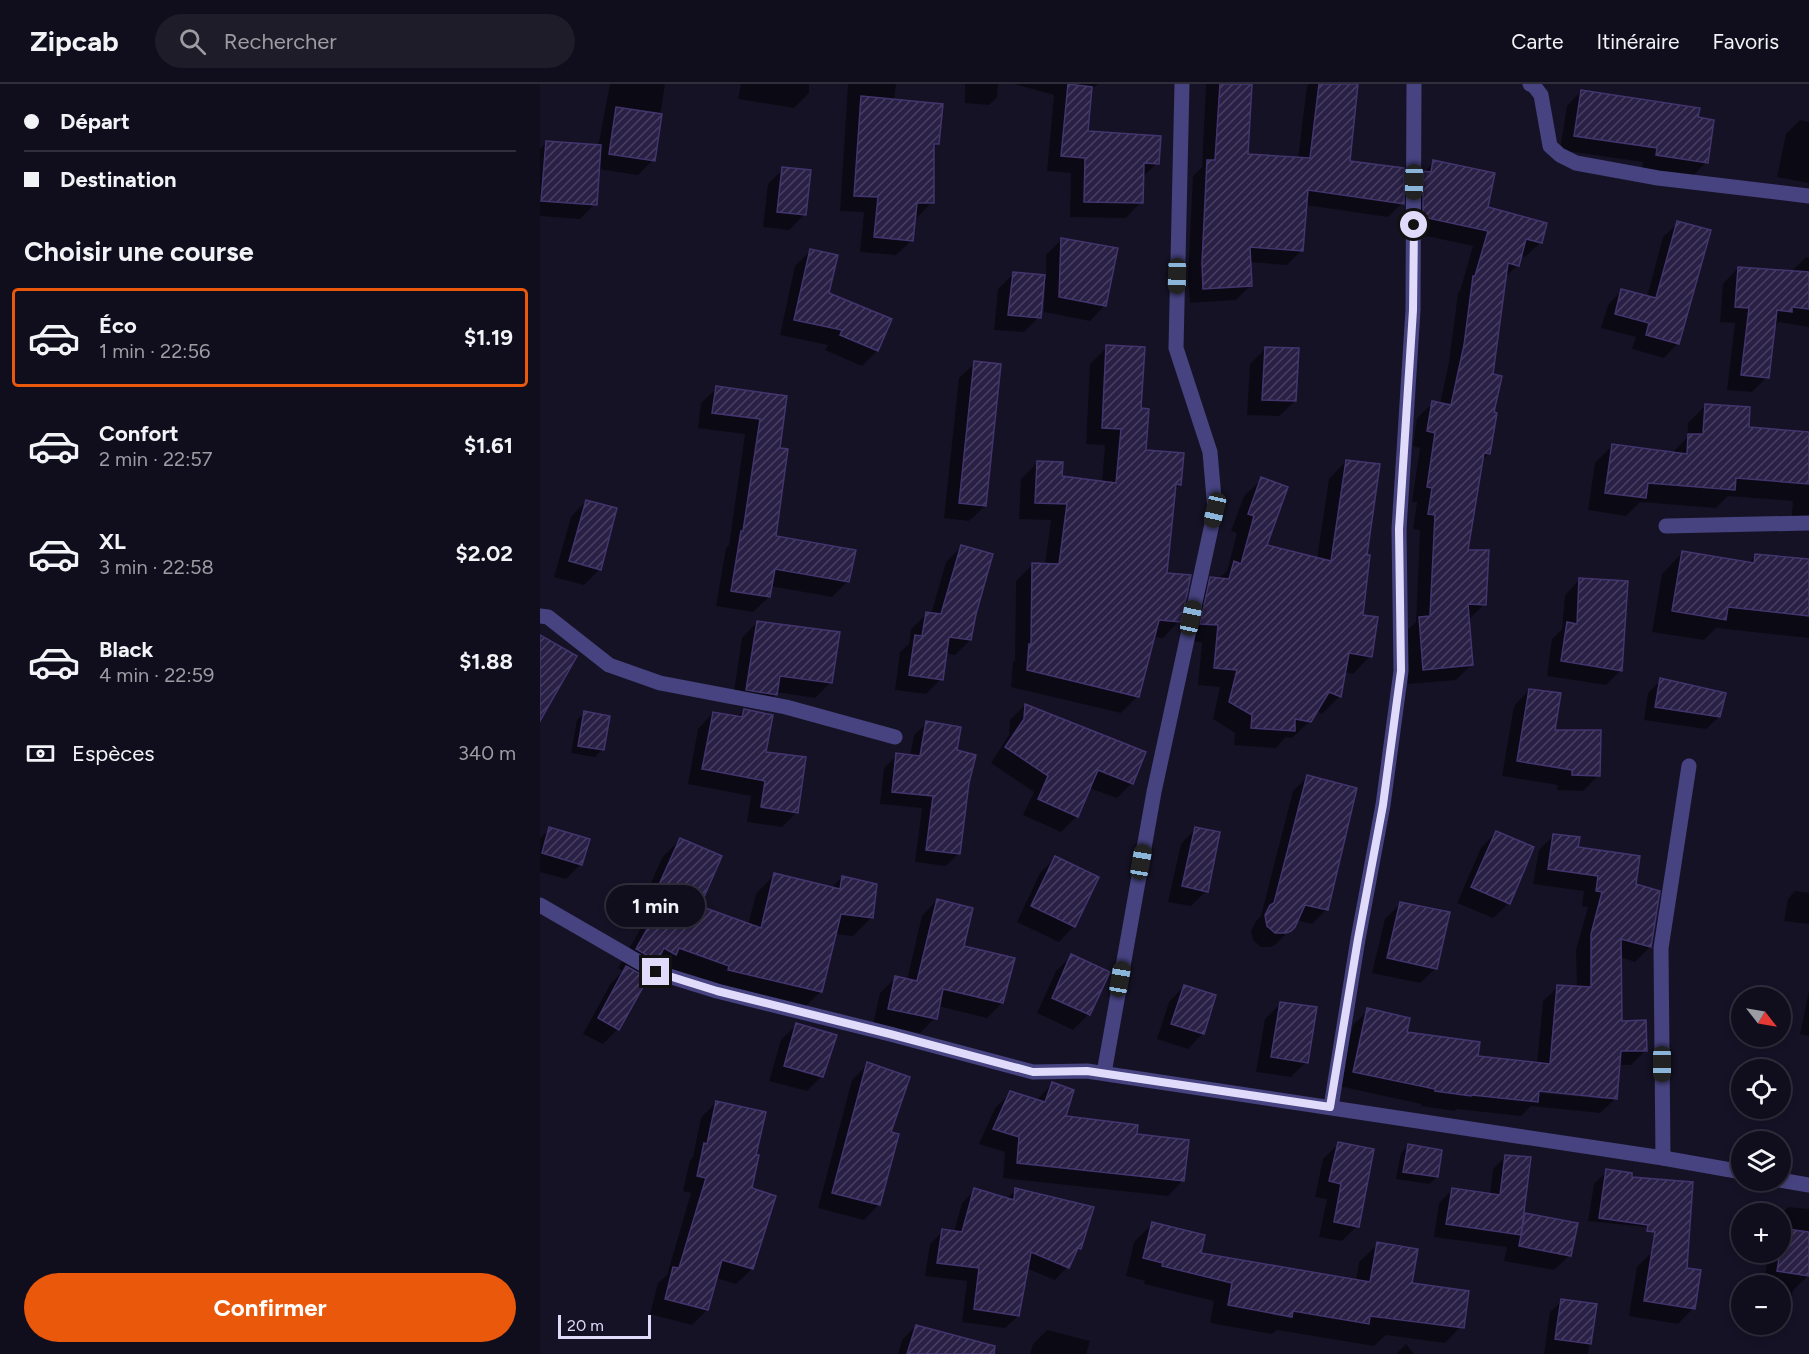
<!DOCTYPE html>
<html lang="fr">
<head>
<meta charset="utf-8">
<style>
	body { margin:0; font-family:Figtree,sans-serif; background:#1e1c29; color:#f1f3f6; height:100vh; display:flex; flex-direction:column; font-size:22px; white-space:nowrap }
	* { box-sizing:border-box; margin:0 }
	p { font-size:20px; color:#9c9ca3 }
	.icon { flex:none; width:33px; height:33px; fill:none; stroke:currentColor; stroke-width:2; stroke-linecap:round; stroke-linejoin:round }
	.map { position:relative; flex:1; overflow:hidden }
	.drawer { display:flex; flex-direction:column; background:#100e1c; width:540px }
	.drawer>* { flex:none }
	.hud { display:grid; align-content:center; height:132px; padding:0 24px; background:#100e1c }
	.needle { width:39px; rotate:121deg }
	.controls { position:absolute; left:1191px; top:903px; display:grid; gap:12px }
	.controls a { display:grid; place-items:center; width:60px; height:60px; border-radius:50%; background:#100e1c; box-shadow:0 3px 9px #0003,0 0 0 2px #302e3b; font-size:30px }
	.scale { position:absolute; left:18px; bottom:15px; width:93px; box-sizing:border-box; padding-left:6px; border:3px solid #e0dbfb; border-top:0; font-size:16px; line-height:21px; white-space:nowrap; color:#e0dbfb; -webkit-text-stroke:4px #161226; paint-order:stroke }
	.end { position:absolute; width:27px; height:27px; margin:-14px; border:8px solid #e0dbfb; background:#111; box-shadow:0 0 0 3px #111 }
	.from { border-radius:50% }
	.bubble { position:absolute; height:42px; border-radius:21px; background:#100e1c; box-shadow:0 3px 9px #0003,0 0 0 2px #302e3b; font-size:20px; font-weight:700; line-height:42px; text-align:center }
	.car { position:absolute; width:18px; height:36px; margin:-18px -9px; border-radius:8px; box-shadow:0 0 4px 2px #0007; background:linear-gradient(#222 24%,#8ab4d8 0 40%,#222 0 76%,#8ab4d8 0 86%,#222 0) }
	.hud b { display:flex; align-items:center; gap:21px; height:57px; font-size:22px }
	.hud b+b { border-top:2px solid #302e3b }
	.hud i { width:15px; height:15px; background:#f1f3f6 }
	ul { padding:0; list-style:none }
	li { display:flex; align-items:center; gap:18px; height:99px; margin:0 12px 9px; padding:0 12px; border:3px solid transparent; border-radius:6px }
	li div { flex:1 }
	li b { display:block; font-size:22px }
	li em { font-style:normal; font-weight:700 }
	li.selected { border-color:#ea580c }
	li>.icon { width:54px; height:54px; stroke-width:1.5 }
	h2 { padding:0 24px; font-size:27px; line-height:72px }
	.pay { display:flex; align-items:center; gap:15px; height:66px; padding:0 24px; font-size:22px }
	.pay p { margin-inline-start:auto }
	.primary-button { display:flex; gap:12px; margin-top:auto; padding:12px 24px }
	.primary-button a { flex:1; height:69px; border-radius:36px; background:#ea580c; color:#fff; font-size:24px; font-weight:700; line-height:69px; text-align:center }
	header { display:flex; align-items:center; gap:36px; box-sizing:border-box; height:84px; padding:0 30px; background:#100e1c; border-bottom:2px solid #302e3b }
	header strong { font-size:28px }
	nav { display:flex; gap:33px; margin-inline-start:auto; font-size:21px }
	.search { width:420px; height:54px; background:#1e1c29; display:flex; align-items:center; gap:15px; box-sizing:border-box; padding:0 21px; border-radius:33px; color:#9c9ca3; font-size:22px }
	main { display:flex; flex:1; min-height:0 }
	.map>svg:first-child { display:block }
	.shadow { fill:#0007; fill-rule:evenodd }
	.building { fill:url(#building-hatch); stroke:#42356e; stroke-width:1.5 }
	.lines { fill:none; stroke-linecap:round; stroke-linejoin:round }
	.minor { stroke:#464380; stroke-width:15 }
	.route { stroke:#e0dbfb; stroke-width:8 }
</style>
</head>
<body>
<header>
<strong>Zipcab</strong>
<div class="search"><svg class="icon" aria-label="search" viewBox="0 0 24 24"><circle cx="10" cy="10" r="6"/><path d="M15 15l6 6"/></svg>Rechercher</div>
<nav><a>Carte</a><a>Itinéraire</a><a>Favoris</a></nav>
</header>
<main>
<section class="drawer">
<div class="hud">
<b><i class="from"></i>Départ</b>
<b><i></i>Destination</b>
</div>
<h2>Choisir une course</h2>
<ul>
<li class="selected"><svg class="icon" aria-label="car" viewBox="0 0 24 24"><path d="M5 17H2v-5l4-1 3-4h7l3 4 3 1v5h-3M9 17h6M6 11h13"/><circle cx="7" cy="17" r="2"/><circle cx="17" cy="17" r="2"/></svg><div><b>Éco</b><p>1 min · 22:56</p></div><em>$1.19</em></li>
<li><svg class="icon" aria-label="car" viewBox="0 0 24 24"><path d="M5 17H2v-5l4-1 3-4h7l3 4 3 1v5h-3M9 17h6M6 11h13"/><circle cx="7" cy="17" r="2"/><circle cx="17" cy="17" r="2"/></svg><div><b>Confort</b><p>2 min · 22:57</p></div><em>$1.61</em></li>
<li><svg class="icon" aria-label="car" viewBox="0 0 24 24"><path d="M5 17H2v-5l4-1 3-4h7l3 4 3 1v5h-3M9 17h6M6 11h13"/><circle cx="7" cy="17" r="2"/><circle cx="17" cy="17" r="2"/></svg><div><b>XL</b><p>3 min · 22:58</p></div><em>$2.02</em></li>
<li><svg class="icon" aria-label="car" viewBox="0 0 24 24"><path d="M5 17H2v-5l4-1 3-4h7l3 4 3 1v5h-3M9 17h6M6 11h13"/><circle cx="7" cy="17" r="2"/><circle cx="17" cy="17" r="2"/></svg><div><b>Black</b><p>4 min · 22:59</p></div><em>$1.88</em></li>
</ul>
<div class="pay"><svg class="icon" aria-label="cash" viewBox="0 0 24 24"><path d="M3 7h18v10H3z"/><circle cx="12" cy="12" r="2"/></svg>Espèces<p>340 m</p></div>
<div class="primary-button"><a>Confirmer</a></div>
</section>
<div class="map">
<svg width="1269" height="1270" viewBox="0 0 1269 1270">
	<defs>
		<pattern id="building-hatch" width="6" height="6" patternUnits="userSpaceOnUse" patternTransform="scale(1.5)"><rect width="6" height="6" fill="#292045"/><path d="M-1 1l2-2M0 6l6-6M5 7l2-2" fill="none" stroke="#484061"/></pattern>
	</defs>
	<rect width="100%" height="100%" fill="#161226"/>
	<g class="shadow">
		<polygon points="70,0 125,0 113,76 98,91 58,85 55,120 40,135 0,132 0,65 6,59 58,63"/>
		<polygon points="201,0 269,0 269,9 254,24 198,15"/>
		<polygon points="308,0 356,0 354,17 397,60 393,64 392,118 377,134 374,134 372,156 356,171 320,168 324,128 300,127"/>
		<polygon points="425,0 458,0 457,13 449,21 425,19"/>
		<polygon points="474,0 558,0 555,3 550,3 546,48 617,79 602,94 601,118 586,134 530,133 531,89 507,87 514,11"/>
		<polygon points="666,0 710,0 706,71 758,75 767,2 769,0 817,0 808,78 862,119 848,133 765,121 762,166 747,181 709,178 711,201 696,216 650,219 648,194 653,92 662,83"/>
		<polygon points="1041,7 1156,35 1166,78 1152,93 1102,85 1103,78 1020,66 1027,22"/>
		<polygon points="1260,36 1269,38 1269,99 1237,93 1246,50"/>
		<polygon points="894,78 946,124 1001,158 985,173 980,172 978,181 964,194 952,291 952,330 949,370 941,377 926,467 945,520 928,536 932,580 916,596 868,600 864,549 876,538 880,446 873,445 877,418 872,418 880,364 873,362 877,334 893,319 900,320 909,278 918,209 920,207 933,162 868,148 879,93"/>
		<polygon points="243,85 264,131 249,146 223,143 228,100"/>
		<polygon points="1138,139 1138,259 1124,274 1092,265 1096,253 1061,244 1068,221 1082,206 1107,213 1123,153"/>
		<polygon points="522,155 565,221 550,237 504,228 505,199 503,198 499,233 484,248 454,246 458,205 473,190 506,193 506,171"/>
		<polygon points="271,166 288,210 337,267 322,282 285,266 288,261 240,251 255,182"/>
		<polygon points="1266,173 1269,174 1269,243 1239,238 1234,242 1227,293 1212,308 1187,306 1195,239 1180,238 1183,200 1198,184 1251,188"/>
		<polygon points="567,263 599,326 605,367 640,400 634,406 625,490 639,537 623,554 613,553 598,612 581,629 471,603 473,578 475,576 476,497 492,481 505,481 511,436 479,435 481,395 497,379 520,393 562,399 565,361 546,360 550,280"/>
		<polygon points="725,265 755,317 739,332 707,331 710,280"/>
		<polygon points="435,279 445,422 429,437 404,434 419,294"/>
		<polygon points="177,304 245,314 238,365 235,453 308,497 292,513 230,502 229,513 213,528 176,522 186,464 189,461 205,350 158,344 161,319"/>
		<polygon points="1166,321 1207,345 1266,349 1269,346 1269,440 1251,440 1253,417 1188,412 1176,424 1100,418 1086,432 1048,426 1055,379 1073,361 1131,370 1147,354 1148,339"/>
		<polygon points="806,377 825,473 821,532 830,572 813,590 804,588 799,613 782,630 776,627 770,637 752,654 746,653 736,664 694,661 695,649 673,635 680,603 658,601 662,558 644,557 654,512 671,495 678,495 687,487 697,449 691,447 704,412 722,395 725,462 777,475 789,395"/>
		<polygon points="46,417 59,486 44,501 14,493 31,433"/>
		<polygon points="422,462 434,530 430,556 415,571 405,569 401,595 386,610 355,606 360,568 369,560 371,545 387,530 391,530 406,478"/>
		<polygon points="1142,469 1207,480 1216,472 1269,477 1269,554 1176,544 1164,556 1112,548 1122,490"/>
		<polygon points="1040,495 1081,586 1066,601 1007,592 1012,555 1022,545 1025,511"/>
		<polygon points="217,538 291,598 275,614 236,608 235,611 220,626 192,621 202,554"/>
		<polygon points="1121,596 1179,633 1166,645 1104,636 1108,609"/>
		<polygon points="989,606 1013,647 1059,691 1043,707 1017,706 1018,701 962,692 974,622"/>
		<polygon points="485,621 592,699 577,714 549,704 536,733 521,748 483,731 494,708 451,679 469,651 470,636"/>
		<polygon points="204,626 225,669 257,728 242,743 207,738 211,712 148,700 158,645 173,629 197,633"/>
		<polygon points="44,629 62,666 55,673 31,669 37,636"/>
		<polygon points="387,639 415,668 428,699 419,769 406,782 375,778 382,724 340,720 344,684 357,671 370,672 374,651"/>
		<polygon points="767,693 786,826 772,840 756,836 750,846 735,861 730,863 721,863 713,856 711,847 716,837 721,832 753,707"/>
		<polygon points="656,744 666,807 651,822 628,818 641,760"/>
		<polygon points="10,745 41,780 26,795 0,788 0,754"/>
		<polygon points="956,748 969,819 953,834 917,819 941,764"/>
		<path d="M1014,751L1094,801L1118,808L1110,863L1095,878L1080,873L1081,938L1106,966L1091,981H1078L1075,1015L1060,1029L991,1022L981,1032L916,1025L915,1027L881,1022V1020L799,1002L813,941L828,926L865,949L936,974L997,980L1003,917L1018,903L1037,904L1036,866L1048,823L1042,822L1044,807L993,800L999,766ZM992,1005L1064,1012V1015L991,1008Z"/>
		<polygon points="140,755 158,823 208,841 216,810 234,791 291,804 302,793 332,833 313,852 295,850 281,907 262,926 108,884 100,892 78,945 63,960 43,950 71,899 83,887 78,884 105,837 96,833 122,774"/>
		<polygon points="515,774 534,842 519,858 477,838 500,789"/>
		<polygon points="1255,807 1269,809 1269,840 1244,837 1248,815"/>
		<polygon points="397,816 422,863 462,919 447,934 398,922 395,934 380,949 333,940 340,909 355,894 367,896 382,832"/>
		<polygon points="861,819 896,884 880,899 832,889 845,835"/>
		<polygon points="532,872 549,930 533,946 497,929 516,887"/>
		<polygon points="644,902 663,949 648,965 617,955 629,918"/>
		<polygon points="1269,907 1269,952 1260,950"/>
		<polygon points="741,919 766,978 751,993 716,988 725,935"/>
		<polygon points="256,941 282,992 267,1007 229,997 241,956"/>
		<polygon points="328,980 349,1049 339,1120 324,1136 278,1124 312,996"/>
		<polygon points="512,1000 524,1034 595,1051 643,1096 628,1112 463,1094 465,1068 439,1060 455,1024 470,1009 496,1017"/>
		<polygon points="176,1018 214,1072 210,1105 234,1113 212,1185 196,1200 176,1194 167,1226 152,1241 110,1230 118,1199 127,1191 151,1109 143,1107 150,1076 153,1073 161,1034"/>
		<polygon points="798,1060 817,1142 802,1157 779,1153 787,1115 775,1113 783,1075"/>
		<polygon points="868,1062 897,1093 889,1100 856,1095 861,1069"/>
		<polygon points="966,1072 982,1135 986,1130 1030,1171 1014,1186 964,1177 967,1163 894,1153 899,1119 912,1106 950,1111 953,1085"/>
		<polygon points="1067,1087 1090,1094 1136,1146 1048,1137 1054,1100"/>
		<polygon points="435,1106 466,1115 476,1106 540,1164 533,1170 527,1183 515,1196 486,1184 478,1232 465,1244 422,1238 427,1197 385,1192 390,1160 403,1147 414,1148 422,1119"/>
		<polygon points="1248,1123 1269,1125 1269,1184 1268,1192 1253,1206 1248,1230 1240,1238 1240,1202 1213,1202 1223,1191 1225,1192 1229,1168 1240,1168 1240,1131"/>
		<polygon points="613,1139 659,1170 816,1197 819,1178 838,1160 870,1201 923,1240 905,1259 846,1251 834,1262 737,1246 732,1250 670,1239 674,1217 604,1200 605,1197 586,1192 594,1158"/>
		<polygon points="1112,1168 1145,1185 1153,1224 1138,1240 1089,1232 1097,1183"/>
		<polygon points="1022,1217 1055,1221 1048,1270 1004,1270 1010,1228"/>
		<polygon points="1208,1240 1238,1240 1233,1246"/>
		<polygon points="376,1242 405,1270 358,1270 362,1256"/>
		<polygon points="507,1246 550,1257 546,1270 490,1270 493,1260"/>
		<polygon points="866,1260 874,1270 857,1270 859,1267"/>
	</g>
	<g class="building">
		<polygon points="528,0 552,3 548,47 621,52 619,80 604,79 603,119 544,118 545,74 521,72"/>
		<polygon points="680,0 712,0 708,70 770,74 779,0 818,0 810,77 864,84 864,120 768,106 763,167 710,163 712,202 663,205 662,179 667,76 675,76"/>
		<polygon points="1041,6 1160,24 1158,33 1174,36 1168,79 1116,71 1117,64 1034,52"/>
		<polygon points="321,12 403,20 399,60 394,60 394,119 377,119 373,157 334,153 338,113 314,112"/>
		<polygon points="76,23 122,30 115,77 69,70"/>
		<polygon points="6,57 61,61 57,121 1,117"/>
		<polygon points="893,76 955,89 948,123 1007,139 1002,159 986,155 979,182 968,179 953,290 962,292 954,328 957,329 950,370 944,369 928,466 949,466 946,521 928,520 933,581 883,586 879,533 890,532 895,431 888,430 892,404 887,403 895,349 887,347 892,317 911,321 924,261 933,192 935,192 948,147 883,133 883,87 891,88"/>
		<polygon points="242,83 271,86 266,131 237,128"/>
		<polygon points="1137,137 1171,146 1139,260 1106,251 1109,239 1075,230 1081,205 1116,214"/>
		<polygon points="521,154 578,164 566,222 519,213"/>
		<polygon points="270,165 298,171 289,209 352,235 338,267 300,251 302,246 254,236"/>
		<polygon points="1198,183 1269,188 1269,225 1252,223 1252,228 1237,226 1229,294 1201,291 1209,224 1195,223"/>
		<polygon points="473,188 505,191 501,234 468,231"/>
		<polygon points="566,261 605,263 601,324 609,325 606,366 644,369 641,401 636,400 627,489 651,491 641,538 619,536 599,613 487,586 489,560 491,560 492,479 519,480 527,420 495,419 497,377 523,378 522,392 576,399 581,345 562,344"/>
		<polygon points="725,263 759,264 756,317 722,316"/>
		<polygon points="434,277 461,280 446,422 419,419"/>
		<polygon points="176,302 247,312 240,364 248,365 236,452 316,466 309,498 235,485 230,513 191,507 201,447 203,447 220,335 172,329"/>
		<polygon points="1165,320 1210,323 1209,343 1269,348 1269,400 1196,394 1195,406 1108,399 1106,414 1065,409 1072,360 1147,370 1148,350 1163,350"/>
		<polygon points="806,376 840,380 827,471 830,471 823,531 838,533 832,573 809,569 801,613 789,608 771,638 755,635 755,647 711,644 712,631 689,618 697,586 674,584 678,541 660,540 670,493 689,495 694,477 701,480 714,432 708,430 721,393 748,403 727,461 791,477"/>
		<polygon points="46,416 77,424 61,486 29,477"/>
		<polygon points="421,461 453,470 436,530 431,556 409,553 403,596 369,591 375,551 382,552 386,528 401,530"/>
		<polygon points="1142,467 1214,479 1215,470 1269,475 1269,532 1188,523 1186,536 1132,527"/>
		<polygon points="1039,494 1088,497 1082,587 1021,577 1027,538 1037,540"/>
		<polygon points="217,537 300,548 292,599 240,592 237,611 206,606"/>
		<polygon points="0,551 37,572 0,637"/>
		<polygon points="1120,594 1186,609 1180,633 1115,623"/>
		<polygon points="989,605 1021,609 1015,646 1061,646 1060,692 1032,691 1032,686 977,677"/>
		<polygon points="485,620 606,668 593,700 558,686 538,733 498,715 508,692 465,663 484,635"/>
		<polygon points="204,625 233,631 226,668 266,673 258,729 221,723 225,697 162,685 173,628 202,633"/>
		<polygon points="44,627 70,632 64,666 38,662"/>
		<polygon points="386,637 421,643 417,666 436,671 429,699 420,770 386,766 393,712 352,708 356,669 380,672"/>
		<polygon points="767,691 817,704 788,826 765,821 755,843 751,847 746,849 735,849 727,842 725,831 730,821 734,819"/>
		<polygon points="9,743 50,755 42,781 2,769"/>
		<polygon points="655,743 680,748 668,808 642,802"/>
		<polygon points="956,747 994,763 970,820 931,803"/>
		<polygon points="1013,750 1040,753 1038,763 1100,772 1096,800 1120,807 1111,863 1081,855 1082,937 1106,936 1107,967 1081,967 1077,1015 999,1007 998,1018 932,1011 931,1012 895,1007 895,1005 813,988 827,924 870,934 867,948 940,958 938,972 1010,980 1017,901 1051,903 1051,850 1062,808 1056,807 1058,792 1008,785"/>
		<polygon points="140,754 182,772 160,822 221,844 234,789 300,805 302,792 337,800 333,834 301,830 282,908 188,886 189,882 139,864 136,871 124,864 117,877 96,865 122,818 113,814"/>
		<polygon points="515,772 559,793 535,843 491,822"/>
		<polygon points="397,815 433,824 424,862 475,874 463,919 403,905 397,935 348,925 355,892 377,897"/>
		<polygon points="860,818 910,828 897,885 847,874"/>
		<polygon points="531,870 570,888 550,931 512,914"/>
		<polygon points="86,882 108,894 79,946 58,934"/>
		<polygon points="644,901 676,911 664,950 631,940"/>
		<polygon points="740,918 777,923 768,979 731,973"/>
		<polygon points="256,939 297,951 283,993 244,982"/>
		<polygon points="327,978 370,993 351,1048 359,1050 340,1121 292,1109"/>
		<polygon points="512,998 534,1006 526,1032 598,1041 597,1050 649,1056 644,1097 477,1079 479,1053 453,1045 470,1007 505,1018"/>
		<polygon points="176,1017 226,1028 216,1071 219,1071 212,1104 236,1112 213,1185 182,1176 168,1226 125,1215 133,1183 139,1184 166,1094 157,1092 164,1059 167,1060"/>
		<polygon points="798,1058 834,1065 819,1143 794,1138 801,1100 789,1097"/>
		<polygon points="868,1060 902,1066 898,1093 863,1088"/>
		<polygon points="965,1071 991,1073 981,1151 906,1140 912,1104 960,1111"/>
		<polygon points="1066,1085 1092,1089 1092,1093 1153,1098 1147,1184 1161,1186 1155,1225 1104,1217 1115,1148 1107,1147 1108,1141 1059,1134"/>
		<polygon points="434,1104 474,1116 475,1104 554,1123 541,1165 538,1164 529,1184 491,1168 479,1232 434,1225 439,1184 397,1179 402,1145 422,1148"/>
		<polygon points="985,1129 1038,1139 1031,1172 979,1162"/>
		<polygon points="612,1138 665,1151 661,1169 830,1198 837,1158 878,1165 872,1199 929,1207 924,1244 830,1232 829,1240 753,1227 752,1233 688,1221 692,1199 622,1182 623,1179 603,1174"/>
		<polygon points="1240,1144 1269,1148 1269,1192 1237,1187 1240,1168"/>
		<polygon points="1021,1215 1057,1220 1051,1260 1015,1255"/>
		<polygon points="376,1241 455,1262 454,1270 367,1270"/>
	</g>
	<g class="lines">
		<g class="minor">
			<polyline points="990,0 994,2 1001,11 1010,62 1020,71 1036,79 1118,94 1269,112"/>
			<polyline points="1126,442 1269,439"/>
			<polyline points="0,532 8,533 69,581 120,599 246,623 355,653"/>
			<polyline points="0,821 116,888 177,907 350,950 493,988 547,987 1123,1074 1202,1088"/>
			<polyline points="564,989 614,708 675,426 670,368 636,264 642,0"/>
			<polyline points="791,1023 818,855 843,721 861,587 859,445 873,226 874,0"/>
			<polyline points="1123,1074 1121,864 1149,682"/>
			<polyline points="1240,1096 1269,1101"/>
		</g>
	</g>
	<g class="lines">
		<polyline class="route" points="116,888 177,907 350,950 493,988 547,987 790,1023 818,855 843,721 861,587 859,445 873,226 874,141"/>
	</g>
</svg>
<div class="controls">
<a><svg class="needle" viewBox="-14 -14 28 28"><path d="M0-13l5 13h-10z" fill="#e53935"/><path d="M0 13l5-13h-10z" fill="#9c9ca3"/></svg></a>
<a><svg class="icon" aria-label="locate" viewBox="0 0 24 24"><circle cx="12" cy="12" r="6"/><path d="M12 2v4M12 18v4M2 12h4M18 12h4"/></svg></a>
<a><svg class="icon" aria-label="layers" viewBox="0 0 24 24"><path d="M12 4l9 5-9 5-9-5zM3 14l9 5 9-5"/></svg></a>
<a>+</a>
<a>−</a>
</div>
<div class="scale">20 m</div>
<i class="end from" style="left:874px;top:141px"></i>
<i class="end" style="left:116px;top:888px"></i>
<div class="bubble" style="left:66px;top:801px;width:99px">1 min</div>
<i class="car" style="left:874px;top:98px;rotate:181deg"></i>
<i class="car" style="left:637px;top:192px;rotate:181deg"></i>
<i class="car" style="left:675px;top:426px;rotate:193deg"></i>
<i class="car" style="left:651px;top:534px;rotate:12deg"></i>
<i class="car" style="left:601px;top:778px;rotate:10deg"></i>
<i class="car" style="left:580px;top:895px;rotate:10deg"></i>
<i class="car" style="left:1122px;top:980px;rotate:180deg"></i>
</div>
</main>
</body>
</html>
